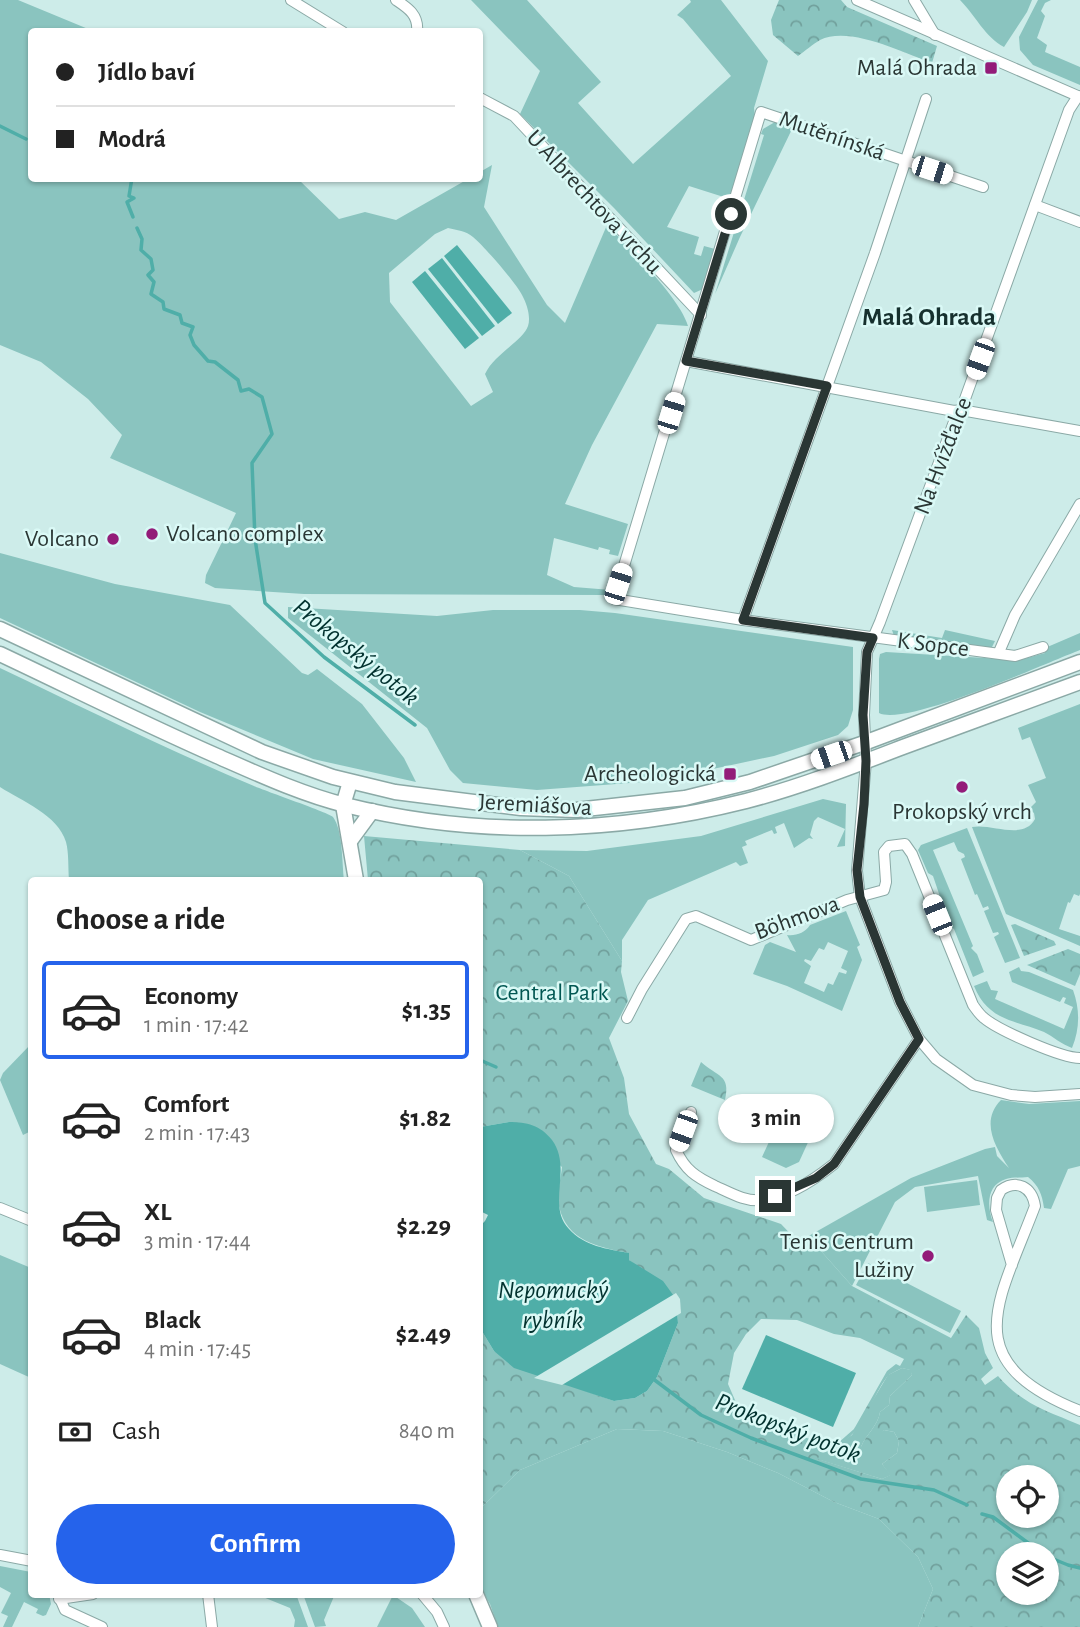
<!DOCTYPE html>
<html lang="en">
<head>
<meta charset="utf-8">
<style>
	body { margin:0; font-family:"Alegreya Sans",sans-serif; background:#f6f6f6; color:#222; height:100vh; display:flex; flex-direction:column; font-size:26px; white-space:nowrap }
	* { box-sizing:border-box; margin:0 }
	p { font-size:23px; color:#767676 }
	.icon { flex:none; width:38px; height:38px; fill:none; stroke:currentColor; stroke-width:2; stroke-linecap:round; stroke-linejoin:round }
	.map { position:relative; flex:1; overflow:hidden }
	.details { position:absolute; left:28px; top:877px; width:455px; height:721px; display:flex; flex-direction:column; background:#fff; border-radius:7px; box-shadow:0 2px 5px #0004 }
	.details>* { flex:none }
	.hud { position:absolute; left:28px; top:28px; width:455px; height:154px; border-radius:7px; box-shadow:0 2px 5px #0004; display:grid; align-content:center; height:154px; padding:0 28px; background:#fff }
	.tools { position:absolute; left:996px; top:1465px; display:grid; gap:14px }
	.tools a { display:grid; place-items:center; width:63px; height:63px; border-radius:50%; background:#fff; box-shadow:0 2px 5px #0004; font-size:35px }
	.end { position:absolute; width:32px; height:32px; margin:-16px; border:9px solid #2a3634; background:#fff; box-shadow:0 0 0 4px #fff }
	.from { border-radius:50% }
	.bubble { position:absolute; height:49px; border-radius:24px; background:#fff; box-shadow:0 2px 5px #0004; font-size:23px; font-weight:700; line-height:49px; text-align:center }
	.car { position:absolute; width:21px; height:42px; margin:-21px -10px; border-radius:9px; box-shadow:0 0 5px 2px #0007; background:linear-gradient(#fff 24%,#345 0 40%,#fff 0 76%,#345 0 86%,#fff 0) }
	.hud b { display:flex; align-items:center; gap:24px; height:66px; font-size:26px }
	.hud b+b { border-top:2px solid #e0e0e0 }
	.hud i { width:18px; height:18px; background:#222 }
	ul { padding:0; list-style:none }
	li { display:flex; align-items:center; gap:21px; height:98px; margin:0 14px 10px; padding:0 14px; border:4px solid transparent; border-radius:7px }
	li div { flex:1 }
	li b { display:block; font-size:26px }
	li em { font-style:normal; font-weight:700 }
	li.active { border-color:#2563eb }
	li>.icon { width:63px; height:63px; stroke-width:1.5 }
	h2 { padding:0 28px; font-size:32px; line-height:84px }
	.pay { display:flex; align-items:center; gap:18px; height:77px; padding:0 28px; font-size:26px }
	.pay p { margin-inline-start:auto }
	.button { display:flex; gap:14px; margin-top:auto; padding:14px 28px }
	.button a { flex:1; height:80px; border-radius:42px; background:#2563eb; color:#fff; font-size:28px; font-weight:700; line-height:80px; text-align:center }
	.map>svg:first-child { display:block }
	.green { fill:#8ac4bf; fill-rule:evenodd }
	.forest { fill:url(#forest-crowns); fill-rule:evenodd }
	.water { fill:#4faea8 }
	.pier { fill:#cdece9 }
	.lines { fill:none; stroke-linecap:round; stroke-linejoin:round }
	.stream { stroke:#4faea8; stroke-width:3.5 }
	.street-casing { stroke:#8ba9a6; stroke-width:12 }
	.secondary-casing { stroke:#8ba9a6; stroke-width:17 }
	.street { stroke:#fff; stroke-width:10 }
	.secondary { stroke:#fff; stroke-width:14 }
	.route { stroke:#2a3634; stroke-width:9 }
	.poi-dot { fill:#931c79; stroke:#daf9f6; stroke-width:2.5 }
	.labels { text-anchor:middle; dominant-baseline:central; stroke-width:5; stroke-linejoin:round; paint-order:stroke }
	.poi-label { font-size:24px; fill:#2a3634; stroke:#daf9f6; text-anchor:end }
	.street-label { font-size:24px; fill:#2a3634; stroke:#daf9f6 }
	.park-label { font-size:24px; fill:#005752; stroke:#daf9f6 }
	.neighbourhood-label { font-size:26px; font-weight:bold; fill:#16302e; stroke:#daf9f6 }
	.water-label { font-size:26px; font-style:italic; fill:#02322f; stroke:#daf9f6 }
</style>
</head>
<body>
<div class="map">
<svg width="1080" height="1627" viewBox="0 0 1080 1627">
	<defs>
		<pattern id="forest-crowns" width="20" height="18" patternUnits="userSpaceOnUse" patternTransform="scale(1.75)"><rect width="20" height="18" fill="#8ac4bf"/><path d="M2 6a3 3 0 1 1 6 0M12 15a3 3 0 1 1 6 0" fill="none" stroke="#71a09c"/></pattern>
	</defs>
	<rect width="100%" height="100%" fill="#cdece9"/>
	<g class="green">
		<path d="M0,0H18L93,31L32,32V178L298,179L339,219L365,212L396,220L468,179L480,178V172L492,165L484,207L547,305L565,323L607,225C629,248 680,298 688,326L657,324L592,445L565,504L628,524L618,556L609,554L610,550L599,547L598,550L554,538L547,575L574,587L611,590L609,595L304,594L215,588L205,583L206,575L236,513L110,458L122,435L88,399L41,362L0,345ZM448,228C457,230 466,231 473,237C484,246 516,283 522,295C527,304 531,317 528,326C523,341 494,354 485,374L493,392L471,406L390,302L389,273L435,234Z"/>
		<polygon points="471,0 527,0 601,82 578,103 633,164 731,76 683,19 677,15 691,2 690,0 721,0 768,61 754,108 755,116 730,199 689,186 667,227 699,237 694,254 701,256 704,246 715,249 703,289 694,293 614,208 520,114 540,71"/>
		<path d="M960,0H1032L1027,12L1004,47C985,37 975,15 960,0Z"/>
		<polygon points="1038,0 1051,0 1045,3 1041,11 1045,16 1037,38 1047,45 1045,52 1080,67 1080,85 1033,65 1020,50 1019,37"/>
		<polygon points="775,122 793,127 740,237 715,294 764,135 761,134 763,129"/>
		<polygon points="0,553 115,584 230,605 302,673 308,675 317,669 362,704 404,758 416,782 313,759 200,712 0,618"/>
		<polygon points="288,607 437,616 493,610 580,610 615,613 853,647 853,710 848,726 838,735 774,756 656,781 537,790 463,783 450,770 427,728 288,618"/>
		<polygon points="892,630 942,638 945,630 995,641 991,649 894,636"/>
		<path d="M1080,633V650C1046,663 906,727 879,713V659L880,654L886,652L1020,660L1045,653V648Z"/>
		<path d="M0,668C84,708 168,750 254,786C265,791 330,813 333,817C343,830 342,864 344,880H69C68,868 69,853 66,842C58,815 22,801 0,787Z"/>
		<path d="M1080,704V894L1079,896L1074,894L1070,903L1068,902L1059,929L1080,936V946L1006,914L972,827C992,823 1023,841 1035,819L1034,813L1029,809L1036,802L1028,785L1046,778L1030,737L1022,740L1018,728Z"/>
		<polygon points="823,799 846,804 845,846 837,847 845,829 818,817 814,821 810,835 813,839 809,838 794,848 784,823 775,827 777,833 774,834 772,830 745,841 747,845 742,847 748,863 740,866 736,862 648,900 622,940 622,961 569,876 520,850 587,851 701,836"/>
		<polygon points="967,828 1020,958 1005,963 994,937 999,934 998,932 993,933 984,911 989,909 988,906 983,908 977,894 975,895 961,859 965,857 964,854 958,851 954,842 933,850 973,946 971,948 977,954 984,972 973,977 954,929 950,926 933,876 928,873 918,850 921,845"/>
		<path d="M846,911L860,945L857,947L862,960L842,1011L787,986L753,974L765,945L770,942L796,952L787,935C796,936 805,933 810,925ZM828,942L848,951L841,968L847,971L846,974L839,972L833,985L828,983L824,992L804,983L811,966L804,961L805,959L811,961L819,948L824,950Z"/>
		<path d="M1019,967L1021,971L1029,972L1073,990C1080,1009 1080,1029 1072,1048C1061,1044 1054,1037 1044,1032C1015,1020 988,1021 974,986L987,981L991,990L998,991L995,999L1064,1029L1073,1007L1064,1003L1066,998L1063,997L1060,1002L1012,982L1009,972Z"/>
		<polygon points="31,1044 31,1131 23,1135 0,1080 3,1073"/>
		<path d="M1001,1100L1029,1104L1080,1101V1166L1068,1169L1051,1209L1044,1208C1042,1194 1039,1186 1028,1177C1021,1178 1013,1177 1006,1179C986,1185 987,1207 993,1222L987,1220L978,1176L915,1187L895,1202L852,1286L821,1251L804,1248L798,1242L911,1178L985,1149L995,1147L997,1156L1009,1168C995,1147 980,1121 1001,1100Z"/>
		<polygon points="783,1127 810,1138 799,1162 786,1168 762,1157 774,1131"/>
		<polygon points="977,1180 980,1205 927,1212 924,1187"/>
		<polygon points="0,1255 31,1268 31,1378 0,1364"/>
		<polygon points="868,1263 961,1311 950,1333 856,1285"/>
		<path d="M902,1368L911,1370L912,1375L890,1396L889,1405L880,1412C878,1426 866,1434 861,1447L884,1430L894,1432L899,1441L897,1453L882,1464L891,1475L882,1479L817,1459L822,1446L837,1445L852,1435L888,1375Z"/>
		<polygon points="617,1429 663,1431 727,1452 778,1473 834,1502 879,1519 918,1557 933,1589 918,1627 498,1627 490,1604 480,1588 480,1509 520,1470"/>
		<polygon points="0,1566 31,1572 32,1594 49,1594 51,1604 46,1615 43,1616 36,1613 38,1609 24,1602 12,1627 3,1627 8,1616 1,1613 11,1593 0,1587"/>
		<polygon points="242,1594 296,1594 308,1627 294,1627 295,1620 290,1608 258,1595 248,1597"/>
		<polygon points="303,1594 335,1594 324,1620 326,1626 315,1627"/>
		<polygon points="393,1595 412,1608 425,1627 377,1627"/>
	</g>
	<g class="forest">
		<path d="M779,0H841L847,7L937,46L932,63C904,53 849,25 820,40C813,44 805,51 798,56L773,35L771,20Z"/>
		<path d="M364,836L520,850L569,876L622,961L621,972L628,1001L609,1038L624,1078L629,1114L656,1164L669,1169L704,1198L781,1224L804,1248L821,1251L852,1286L951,1338L966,1315L979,1328L985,1353L993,1368L981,1379L985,1385L998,1376C1022,1404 1047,1411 1080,1425V1627H918L933,1589L918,1557L879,1519L834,1502L778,1473L727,1452L663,1431L617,1429L520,1470L480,1509V1328L494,1351L549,1378L614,1401L635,1398L647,1391L657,1377L678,1323L676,1300L670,1292L629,1260L628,1253C599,1247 566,1241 559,1206C556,1195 561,1179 562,1167L509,1122L480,1127V880H368ZM761,1319L797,1320L834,1334L860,1338L904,1359L900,1366L896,1364L887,1371L854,1429L838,1443L823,1444L783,1429L748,1414L738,1407L728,1384L734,1353L746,1334ZM902,1368L910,1370L912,1375L890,1396L889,1405L880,1412C878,1426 866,1434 861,1447L866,1451L884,1430L894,1432L899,1441L897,1453L882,1464L890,1475L882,1479L818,1459L822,1446C860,1450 869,1400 887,1377C890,1373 897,1371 902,1368ZM1008,1477H1046V1516H1008ZM1008,1554H1046V1592H1008Z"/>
		<polygon points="1015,924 1054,941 1056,945 1024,956 1011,925"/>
		<polygon points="1068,949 1080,954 1080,974 1075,986 1027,965"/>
		<path d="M701,1062C717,1077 731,1074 725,1100L691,1086Z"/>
	</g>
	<g class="water">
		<polygon points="457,245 512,313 498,324 444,256"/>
		<polygon points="442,258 495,326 482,336 428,269"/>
		<polygon points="425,271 479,338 465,349 412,282"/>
		<path d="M509,1122C527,1122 540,1125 552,1140C573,1169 546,1205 569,1229C584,1246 607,1249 629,1253V1260L663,1281L676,1299L678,1323L657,1377L647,1391L635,1398L614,1401L514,1368L494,1351L480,1328V1226L485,1221L488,1215L480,1211L483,1208L480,1200V1127Z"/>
		<polygon points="766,1335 856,1373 833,1427 742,1389"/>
	</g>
	<polygon class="pier" points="676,1293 680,1299 681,1313 562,1385 534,1378"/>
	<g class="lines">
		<g class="stream">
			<polyline points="0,126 26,139"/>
			<polyline points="132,178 129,196 134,198 127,202 133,217"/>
			<polyline points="137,228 142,239 141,250 151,259 153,270 148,275 154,282 151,294 163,302 164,309 180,315 182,323 193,327 190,335 194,345 208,361 215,362 238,380 241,391 249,389 262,397 272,434 252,463 255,539 265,603 324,657 415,725"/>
			<polyline points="480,1060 496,1067"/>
			<polyline points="652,1378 701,1415 751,1438 861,1479 934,1490 967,1505"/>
			<polyline points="982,1514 993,1517 1043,1554"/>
			<polyline points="1046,1556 1068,1565 1080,1568"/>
		</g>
		<defs>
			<g id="street">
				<polyline points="291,0 343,32"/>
				<path d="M396,0C408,8 419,15 417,32"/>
				<polyline points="857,0 1080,97"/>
				<polyline points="914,0 935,35"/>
				<polyline points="1078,96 1069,110 961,410 955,419 880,622 867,652 864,715 866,761 857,871 860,897 900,1002 919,1039 936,1059 973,1085 1011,1095 1035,1097 1080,1094"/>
				<polyline points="480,98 514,116 701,315"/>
				<polyline points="983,187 761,112 614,599 743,620 1015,656 1043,647"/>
				<polyline points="1035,205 1080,222"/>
				<polyline points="686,361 954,411 961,410 1080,431"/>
				<polyline points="743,620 875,253 926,99"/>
				<polyline points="999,652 1015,615 1080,504"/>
				<path d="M627,1018L642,989L686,919L696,916L751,940L847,900L884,890L886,882L884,852L889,846L905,844L912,854L973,1005C976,1009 979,1014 984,1018C998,1030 1061,1058 1080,1058"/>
				<path d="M691,1112L676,1150C685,1170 696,1177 715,1186C729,1192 745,1202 761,1200C787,1198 814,1180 834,1164L919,1039"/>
				<polyline points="0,1208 32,1221"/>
				<path d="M1012,1265L996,1210L997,1198L1001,1190C1017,1179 1032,1187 1035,1206C998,1304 955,1361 1080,1411"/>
				<polyline points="0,1555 32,1561"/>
				<polyline points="58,1594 65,1610 102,1627"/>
				<polyline points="208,1594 212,1627"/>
				<polyline points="422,1594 437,1612 444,1627"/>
				<polyline points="59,1599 93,1594"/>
			</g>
			<g id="secondary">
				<polyline points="0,629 262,752 333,777 395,792 521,808 576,810 685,798 750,782 864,743 1080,662"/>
				<path d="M0,654C72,688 144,724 217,756C258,774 301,794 345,805C476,838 615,834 746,801C800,787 851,767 903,747C962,725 1021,704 1080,682"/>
				<polyline points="350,782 343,805 356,880"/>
				<polyline points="350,841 372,811"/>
				<polyline points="476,1594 490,1627"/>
			</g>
		</defs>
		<use href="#street" class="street-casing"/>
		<use href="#secondary" class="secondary-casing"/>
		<use href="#street" class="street"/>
		<use href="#secondary" class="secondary"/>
	</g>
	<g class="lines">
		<polyline class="route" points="731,214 686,361 827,386 743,620 873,638 867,652 863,715 866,761 864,804 857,870 860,897 900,1002 919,1039 834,1164 816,1178 775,1196"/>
	</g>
	<g class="poi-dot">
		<rect x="984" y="61" width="14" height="14" rx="3.5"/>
		<circle cx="152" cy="534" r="7"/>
		<circle cx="113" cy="539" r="7"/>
		<rect x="723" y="767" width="14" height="14" rx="3.5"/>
		<circle cx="962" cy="787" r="7"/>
		<circle cx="928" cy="1256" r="7"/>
	</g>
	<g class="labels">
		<g class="poi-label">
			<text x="977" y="68">Malá Ohrada</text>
			<text x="166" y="534" text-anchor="start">Volcano complex</text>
			<text x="99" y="539">Volcano</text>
			<text x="716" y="774">Archeologická</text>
			<text x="962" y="812" text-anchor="middle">Prokopský vrch</text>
			<text x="914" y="1242">Tenis Centrum<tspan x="914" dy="28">Lužiny</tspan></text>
		</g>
		<g class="street-label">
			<text transform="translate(832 136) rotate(19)">Mutěnínská</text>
			<text transform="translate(594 202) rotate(47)">U Albrechtova vrchu</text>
			<text transform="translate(943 456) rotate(-69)">Na Hvížďalce</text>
			<text transform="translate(933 645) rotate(7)">K Sopce</text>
			<text transform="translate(535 805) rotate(3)">Jeremiášova</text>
			<text transform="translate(797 918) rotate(-20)">Böhmova</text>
		</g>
		<g class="park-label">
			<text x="552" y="993">Central Park</text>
		</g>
		<g class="neighbourhood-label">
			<text x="929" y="317">Malá Ohrada</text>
		</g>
		<g class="water-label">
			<text transform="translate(356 652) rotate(39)">Prokopský potok</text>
			<text x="553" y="1290">Nepomucký<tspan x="553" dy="30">rybník</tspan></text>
			<text transform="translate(788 1428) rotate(21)">Prokopský potok</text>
		</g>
	</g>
</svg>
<div class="tools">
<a><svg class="icon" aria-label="locate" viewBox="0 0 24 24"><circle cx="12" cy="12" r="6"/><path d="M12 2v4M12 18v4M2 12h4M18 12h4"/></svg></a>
<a><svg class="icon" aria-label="layers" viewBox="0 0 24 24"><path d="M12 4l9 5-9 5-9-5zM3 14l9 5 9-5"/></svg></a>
</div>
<i class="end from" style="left:731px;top:214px"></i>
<i class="end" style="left:775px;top:1196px"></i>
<div class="bubble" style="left:718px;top:1094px;width:116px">3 min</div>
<i class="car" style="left:932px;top:170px;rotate:108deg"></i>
<i class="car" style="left:980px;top:359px;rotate:200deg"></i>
<i class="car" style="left:671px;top:413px;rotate:17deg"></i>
<i class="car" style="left:618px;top:584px;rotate:18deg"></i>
<i class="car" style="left:831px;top:755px;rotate:251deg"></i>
<i class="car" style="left:937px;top:915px;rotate:338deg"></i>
<i class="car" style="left:683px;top:1131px;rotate:200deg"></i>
<div class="hud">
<b><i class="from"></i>Jídlo baví</b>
<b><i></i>Modrá</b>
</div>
<section class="details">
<h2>Choose a ride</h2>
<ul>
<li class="active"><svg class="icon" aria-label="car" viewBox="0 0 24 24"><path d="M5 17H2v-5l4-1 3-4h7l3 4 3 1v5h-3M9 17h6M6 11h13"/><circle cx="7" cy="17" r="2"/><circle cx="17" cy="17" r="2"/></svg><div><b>Economy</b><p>1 min · 17:42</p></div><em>$1.35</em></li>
<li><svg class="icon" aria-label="car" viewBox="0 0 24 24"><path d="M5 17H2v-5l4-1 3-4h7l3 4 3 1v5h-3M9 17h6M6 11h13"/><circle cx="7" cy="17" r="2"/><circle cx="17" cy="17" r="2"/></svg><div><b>Comfort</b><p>2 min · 17:43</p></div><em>$1.82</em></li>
<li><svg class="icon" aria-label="car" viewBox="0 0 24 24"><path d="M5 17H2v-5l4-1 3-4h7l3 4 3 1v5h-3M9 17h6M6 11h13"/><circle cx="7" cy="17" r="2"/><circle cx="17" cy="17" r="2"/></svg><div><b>XL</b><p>3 min · 17:44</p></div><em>$2.29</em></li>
<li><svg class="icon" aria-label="car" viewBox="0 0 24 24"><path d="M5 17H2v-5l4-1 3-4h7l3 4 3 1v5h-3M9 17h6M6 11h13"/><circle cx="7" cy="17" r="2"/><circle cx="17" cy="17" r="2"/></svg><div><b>Black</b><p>4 min · 17:45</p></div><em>$2.49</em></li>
</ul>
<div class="pay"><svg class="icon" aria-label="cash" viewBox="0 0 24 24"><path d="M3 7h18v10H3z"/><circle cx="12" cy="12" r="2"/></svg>Cash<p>840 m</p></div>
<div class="button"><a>Confirm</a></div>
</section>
</div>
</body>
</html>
